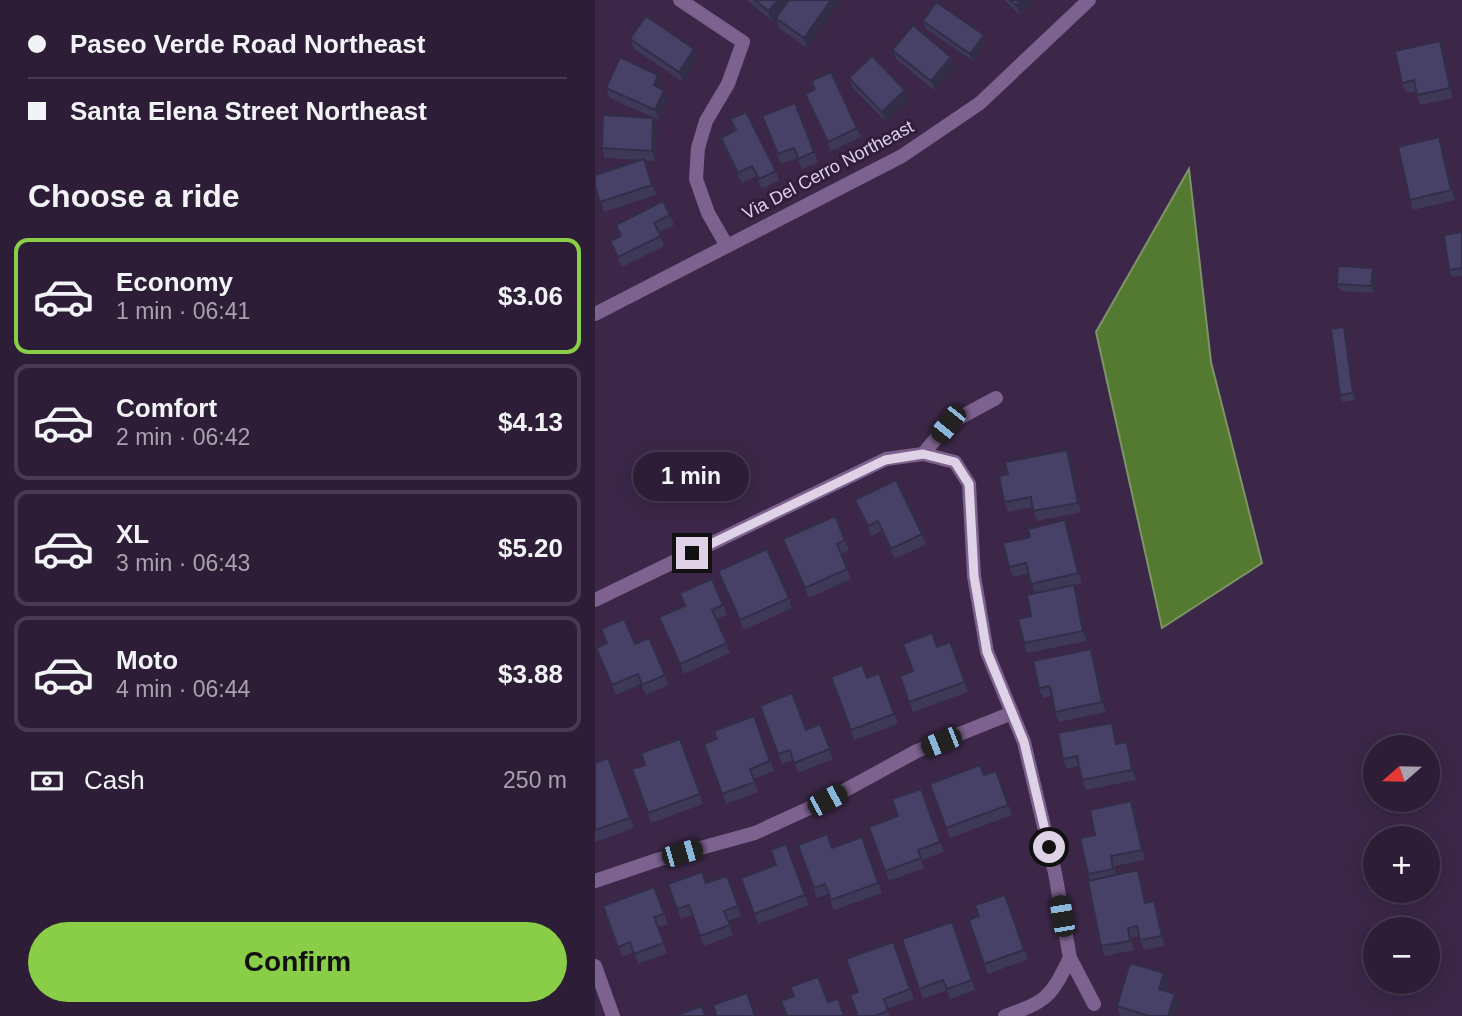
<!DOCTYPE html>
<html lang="en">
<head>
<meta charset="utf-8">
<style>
	body { margin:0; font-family:Helvetica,sans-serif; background:#35263e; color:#f1f3f6; height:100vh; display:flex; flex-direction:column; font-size:26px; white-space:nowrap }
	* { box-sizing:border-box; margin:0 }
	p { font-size:23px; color:#a7a2ad }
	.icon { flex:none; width:38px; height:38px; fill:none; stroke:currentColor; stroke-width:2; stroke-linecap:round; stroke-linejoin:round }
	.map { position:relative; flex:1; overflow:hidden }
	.side { display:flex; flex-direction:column; background:#2d1d36; width:595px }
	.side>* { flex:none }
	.guide { display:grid; align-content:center; height:154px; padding:0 28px; background:#2d1d36 }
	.needle { width:46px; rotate:250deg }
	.tools { position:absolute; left:768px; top:735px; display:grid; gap:14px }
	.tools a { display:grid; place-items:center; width:77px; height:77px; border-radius:50%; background:#2d1d36; box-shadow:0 4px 18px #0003,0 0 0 2px #483b51; font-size:35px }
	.end { position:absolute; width:32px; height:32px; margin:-16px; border:9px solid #dfd2e7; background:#111; box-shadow:0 0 0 4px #111 }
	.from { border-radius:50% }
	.bubble { position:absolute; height:49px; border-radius:24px; background:#2d1d36; box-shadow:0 4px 18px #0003,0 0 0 2px #483b51; font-size:23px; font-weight:700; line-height:49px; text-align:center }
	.car { position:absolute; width:21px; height:42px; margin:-21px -10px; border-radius:9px; box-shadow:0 0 5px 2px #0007; background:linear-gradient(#222 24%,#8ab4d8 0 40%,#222 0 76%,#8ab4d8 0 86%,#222 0) }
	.guide b { display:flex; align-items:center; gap:24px; height:66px; font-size:26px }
	.guide b+b { border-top:2px solid #483b51 }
	.guide i { width:18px; height:18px; background:#f1f3f6 }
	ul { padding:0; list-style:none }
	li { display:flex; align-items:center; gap:21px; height:116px; margin:0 14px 10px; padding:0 14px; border:4px solid #483b51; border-radius:14px }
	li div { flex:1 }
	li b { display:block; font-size:26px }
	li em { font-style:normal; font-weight:700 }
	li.current { border-color:#8ace47 }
	li>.icon { width:63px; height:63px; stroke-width:1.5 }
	h2 { padding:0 28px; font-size:32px; line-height:84px }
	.pay { display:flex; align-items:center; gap:18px; height:77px; padding:0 28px; font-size:26px }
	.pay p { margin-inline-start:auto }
	.cta { display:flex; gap:14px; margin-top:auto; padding:14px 28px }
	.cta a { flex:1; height:80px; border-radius:42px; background:#8ace47; color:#111; font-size:28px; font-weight:700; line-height:80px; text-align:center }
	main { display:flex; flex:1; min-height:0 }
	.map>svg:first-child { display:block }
	.water { fill:#547a31; stroke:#7e9468; stroke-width:2 }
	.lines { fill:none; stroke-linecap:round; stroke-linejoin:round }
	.street { stroke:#7d618e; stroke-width:14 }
	.wall { fill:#3e3859 }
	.shaded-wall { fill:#322e48 }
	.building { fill:#484167; stroke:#322e48; stroke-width:2 }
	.route { stroke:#dfd2e7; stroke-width:9 }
	.labels { text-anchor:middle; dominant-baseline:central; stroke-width:6; stroke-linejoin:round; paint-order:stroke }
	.street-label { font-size:18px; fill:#dfd2e7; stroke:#321d3e }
</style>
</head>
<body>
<main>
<section class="side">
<div class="guide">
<b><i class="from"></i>Paseo Verde Road Northeast</b>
<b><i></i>Santa Elena Street Northeast</b>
</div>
<h2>Choose a ride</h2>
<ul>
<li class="current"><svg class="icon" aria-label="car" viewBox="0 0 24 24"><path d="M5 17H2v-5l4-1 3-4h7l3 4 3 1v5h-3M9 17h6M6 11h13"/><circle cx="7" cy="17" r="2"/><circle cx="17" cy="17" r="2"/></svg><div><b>Economy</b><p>1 min · 06:41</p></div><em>$3.06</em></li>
<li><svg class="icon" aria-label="car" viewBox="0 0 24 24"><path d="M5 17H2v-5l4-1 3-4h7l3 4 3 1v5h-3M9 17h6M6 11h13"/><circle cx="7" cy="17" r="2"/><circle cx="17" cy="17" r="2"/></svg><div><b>Comfort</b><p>2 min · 06:42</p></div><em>$4.13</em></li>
<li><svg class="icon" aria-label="car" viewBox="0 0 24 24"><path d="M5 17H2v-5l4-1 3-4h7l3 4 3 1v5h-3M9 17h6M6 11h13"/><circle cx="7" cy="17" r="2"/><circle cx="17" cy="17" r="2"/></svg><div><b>XL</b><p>3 min · 06:43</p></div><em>$5.20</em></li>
<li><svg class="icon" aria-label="car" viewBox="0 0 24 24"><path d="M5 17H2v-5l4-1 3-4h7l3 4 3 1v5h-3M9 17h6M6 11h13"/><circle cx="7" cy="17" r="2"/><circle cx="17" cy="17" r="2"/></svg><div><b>Moto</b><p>4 min · 06:44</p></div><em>$3.88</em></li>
</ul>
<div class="pay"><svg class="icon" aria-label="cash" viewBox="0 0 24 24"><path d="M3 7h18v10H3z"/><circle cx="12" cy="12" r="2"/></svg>Cash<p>250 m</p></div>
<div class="cta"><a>Confirm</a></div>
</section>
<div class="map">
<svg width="867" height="1016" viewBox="0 0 867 1016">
	<rect width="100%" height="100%" fill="#3c2748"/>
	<polygon class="water" points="594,169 616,362 667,563 567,628 501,332"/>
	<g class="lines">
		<g class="street">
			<polyline points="85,0 148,42 133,84 111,121 103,148 101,179 113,213 132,246"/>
			<polyline points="0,314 307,156 385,103 494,0"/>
			<polyline points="328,454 360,462 374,484 379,576 392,652 429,742 460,873 475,958 499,1004"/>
			<polyline points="0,600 291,459 328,454 353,424 401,398"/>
			<polyline points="0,881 62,860 160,833 232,800 322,751 417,713"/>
			<polyline points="0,966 18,1016"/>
			<path d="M410,1016C452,1001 455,998 475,958"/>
		</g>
	</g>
	<g class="wall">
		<polygon points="152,0 243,0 244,3 212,48 184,28 181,18 190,6 177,21"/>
		<polygon points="409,0 439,0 425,15"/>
		<polygon points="328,21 391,42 378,61 330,28"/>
		<polygon points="35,39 103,59 88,82 39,49"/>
		<polygon points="297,50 356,57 360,67 340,91 301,59"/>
		<polygon points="849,51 858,98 825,105 821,91 811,93 807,83"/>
		<polygon points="63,75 67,85 65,88 69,90 73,100 64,120 15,98 11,88"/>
		<polygon points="254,78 313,100 291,122 258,88"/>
		<polygon points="216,81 262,128 266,137 236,151 210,94 219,90"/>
		<polygon points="200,103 223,162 207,169 202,158 186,164 167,116"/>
		<polygon points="58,118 62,128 60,161 49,160 61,195 9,212 0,186 47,160 10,158 7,148"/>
		<polygon points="135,119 181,171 184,180 167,189 161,176 147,183 129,148 126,138 140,131"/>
		<polygon points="844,137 848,147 860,200 818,210 815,200"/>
		<polygon points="75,215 79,225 64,232 69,246 27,267 15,241 25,236 21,225"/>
		<polygon points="867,232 867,276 857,277 854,270"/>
		<polygon points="780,275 779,293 745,291 742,284"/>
		<polygon points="751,334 760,400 747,402 745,395"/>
		<polygon points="472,450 476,459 486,512 442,521 437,507 413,512 409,502"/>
		<polygon points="260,500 327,534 331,544 300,559 286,531 277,536 264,510"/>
		<polygon points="474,530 487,583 460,590 479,585 483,595 492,641 432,653 429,643 436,616 440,594 434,573 418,577 414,567"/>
		<polygon points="188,539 250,540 254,550 246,554 256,579 214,598"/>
		<polygon points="123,571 194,598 197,608 149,630"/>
		<polygon points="85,593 128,605 132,615 121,619 135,653 89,674 64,617 90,606"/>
		<polygon points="355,642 373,692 318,712 305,676 318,671 342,647"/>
		<polygon points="40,644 70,675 73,685 51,695 46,684 21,695 1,648"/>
		<polygon points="500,659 511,712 464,722 460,712 457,696 448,698 444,688"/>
		<polygon points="284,673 303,724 259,740 236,677 272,678"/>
		<polygon points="165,706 211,730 225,724 238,759 203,773 198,760 187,764"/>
		<polygon points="159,716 179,771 159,779 163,792 131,804 109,744 122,739"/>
		<polygon points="520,733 522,744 532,742 535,752 541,780 491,790 487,780 484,766 472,769 468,759"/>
		<polygon points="85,739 108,804 56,823 37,769 50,765"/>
		<polygon points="13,758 39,828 0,842 0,763"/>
		<polygon points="401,771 417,815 355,838 335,784 389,775"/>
		<polygon points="326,789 349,852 326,860 329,868 294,881 274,827 303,816"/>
		<polygon points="540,811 550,860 519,866 521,875 543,870 547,880 552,903 563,911 570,946 549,950 544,936 536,938 539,950 510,956 506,946 495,880 493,874 500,835"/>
		<polygon points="267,837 287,893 239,910 233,894 222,898 203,845 237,848"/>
		<polygon points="191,844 214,905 163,924 146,878 181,865"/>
		<polygon points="132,876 146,916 133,921 138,935 109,946 98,915 86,919 73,884 111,883"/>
		<polygon points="59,887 73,924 63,927 72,953 43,964 39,952 27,957 8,906"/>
		<polygon points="410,895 433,959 393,974 374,920 384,916"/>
		<polygon points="357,922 380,990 355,999 352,990 328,999 307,939"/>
		<polygon points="298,942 319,999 292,1009 295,1016 263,1016"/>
		<polygon points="569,973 573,983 571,991 584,1004 580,1016 525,1016 522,1006"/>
	</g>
	<g class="shaded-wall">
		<polygon points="183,0 195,0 177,21 173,11"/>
		<polygon points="236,0 243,0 244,3 212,48 209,38"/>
		<polygon points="426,0 439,0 425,15 421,5"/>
		<polygon points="389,35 391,42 378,61 375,54"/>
		<polygon points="845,41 849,51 858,98 855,88"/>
		<polygon points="99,49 103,59 88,82 84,72"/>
		<polygon points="356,57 360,67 340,91 336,81"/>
		<polygon points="63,75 67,85 62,94 59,85"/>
		<polygon points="69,90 73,100 64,120 60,110"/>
		<polygon points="310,90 313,100 291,122 287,112"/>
		<polygon points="58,118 62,128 60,161 57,151"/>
		<polygon points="844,137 848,147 860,200 856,190"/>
		<polygon points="778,268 780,275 779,293 776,286"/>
		<polygon points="749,327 751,334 760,400 758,393"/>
		<polygon points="472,450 476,459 486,512 483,503"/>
		<polygon points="470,520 474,530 487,583 483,573"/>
		<polygon points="479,585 483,595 492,641 488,631"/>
		<polygon points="496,649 500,659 511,712 507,702"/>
		<polygon points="517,723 520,733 524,754 521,744"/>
		<polygon points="532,742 535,752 541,780 537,770"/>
		<polygon points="536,801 540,811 550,860 547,850"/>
		<polygon points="543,870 547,880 554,913 550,903"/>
		<polygon points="559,901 563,911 570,946 567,936"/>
		<polygon points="569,973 573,983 568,999 564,989"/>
		<polygon points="580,994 584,1004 580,1016 573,1016"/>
	</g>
	<g class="building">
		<polygon points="160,0 183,0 173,11"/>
		<polygon points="194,0 236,0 209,38 181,18"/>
		<polygon points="415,0 426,0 421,5"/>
		<polygon points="341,2 389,35 375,54 328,21"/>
		<polygon points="51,16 99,49 84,72 35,39"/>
		<polygon points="318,25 356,57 336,81 297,50"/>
		<polygon points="845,41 855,88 822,95 819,80 807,83 800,51"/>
		<polygon points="277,56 310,90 287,112 254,78"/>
		<polygon points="25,57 63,75 59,85 69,90 60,110 11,88"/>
		<polygon points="236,72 262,128 233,142 210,94 220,89 216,81"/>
		<polygon points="200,103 219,152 203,159 199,148 183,154 167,116"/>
		<polygon points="151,112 181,171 164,179 157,166 143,173 126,138 141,130 135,119"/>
		<polygon points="8,115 58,118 57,151 7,148"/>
		<polygon points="844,137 856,190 815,200 803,147"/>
		<polygon points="49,159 57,185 5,202 0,186 0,175"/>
		<polygon points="68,201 75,215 59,223 66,236 23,257 15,241 26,236 21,225"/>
		<polygon points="867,232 867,268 854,270 849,235"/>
		<polygon points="743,266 778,268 776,286 742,284"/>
		<polygon points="749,327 758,393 745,395 736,329"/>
		<polygon points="472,450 483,503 438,511 436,497 409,502 404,476 413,474 410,462"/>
		<polygon points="301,480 327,534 296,549 283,521 273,526 260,500"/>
		<polygon points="240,516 250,540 242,544 252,569 210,588 188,539"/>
		<polygon points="470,520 483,573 436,584 431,563 414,567 408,543 435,537 433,529"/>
		<polygon points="172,549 194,598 145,620 123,571"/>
		<polygon points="117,579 128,605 117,610 132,643 85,664 64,617 90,606 85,593"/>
		<polygon points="479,585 488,631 429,643 423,619 436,616 432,595"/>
		<polygon points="29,619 40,644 54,638 70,675 47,685 43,674 17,685 1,648 12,643 6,629"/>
		<polygon points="337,633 342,647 355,642 370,682 314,702 305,676 318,671 308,644"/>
		<polygon points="496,649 507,702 460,712 455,686 444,688 438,661"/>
		<polygon points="267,665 272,678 284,673 299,714 256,730 236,677"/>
		<polygon points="197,693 211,730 225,724 235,749 199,763 195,750 183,754 165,706"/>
		<polygon points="159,716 175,761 155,769 160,782 127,794 109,744 122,739 119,731"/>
		<polygon points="517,723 521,744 532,742 537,770 487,780 482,756 468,759 463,733"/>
		<polygon points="85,739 105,794 53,813 37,769 50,765 46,753"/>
		<polygon points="13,758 35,818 0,830 0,763"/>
		<polygon points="385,765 389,775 401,771 413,805 351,828 335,784"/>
		<polygon points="326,789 345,842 323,850 326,858 290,871 274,827 303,816 297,799"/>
		<polygon points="536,801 547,850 516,856 518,869 493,874 485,838 500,835 495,810"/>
		<polygon points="232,834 237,848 267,837 283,883 236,900 230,884 219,888 203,845"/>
		<polygon points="191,844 210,895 159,914 146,878 181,865 176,850"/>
		<polygon points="543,870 550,903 559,901 567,936 545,940 542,926 533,928 535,941 506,946 493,881"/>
		<polygon points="107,872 111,883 132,876 143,906 129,911 135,925 105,936 94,905 82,909 73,884"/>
		<polygon points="59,887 69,914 59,917 69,943 39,954 35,942 23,947 8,906"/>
		<polygon points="410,895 429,950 389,964 374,920 384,916 380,905"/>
		<polygon points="357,922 377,980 352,989 348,980 324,989 307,939"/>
		<polygon points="298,942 315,989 289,999 293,1011 279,1016 263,1016 255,995 263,992 251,959"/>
		<polygon points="535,963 569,973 564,989 580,994 573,1016 554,1016 522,1006"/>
		<polygon points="223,977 233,1002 243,999 249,1016 192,1016 186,1001 199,996 195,987"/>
		<polygon points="152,993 160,1016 122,1016 118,1005"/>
		<polygon points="107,1006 110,1016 80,1016"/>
	</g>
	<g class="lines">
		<polyline class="route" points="97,553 290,460 328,454 360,462 374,484 379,576 392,652 429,742 454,847"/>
	</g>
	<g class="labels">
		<g class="street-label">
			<text transform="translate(233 170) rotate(-28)">Via Del Cerro Northeast</text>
		</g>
	</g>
</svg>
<div class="tools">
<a><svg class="needle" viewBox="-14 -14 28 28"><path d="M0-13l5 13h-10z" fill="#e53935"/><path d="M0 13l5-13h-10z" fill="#a7a2ad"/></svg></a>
<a>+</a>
<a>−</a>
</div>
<i class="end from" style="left:454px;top:847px"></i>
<i class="end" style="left:97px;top:553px"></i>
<div class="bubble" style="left:38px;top:452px;width:116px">1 min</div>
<i class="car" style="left:353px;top:424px;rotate:219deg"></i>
<i class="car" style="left:346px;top:742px;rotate:248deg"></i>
<i class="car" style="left:232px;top:800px;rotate:62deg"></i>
<i class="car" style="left:87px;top:853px;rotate:74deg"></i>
<i class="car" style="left:467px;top:916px;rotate:350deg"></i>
</div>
</main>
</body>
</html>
